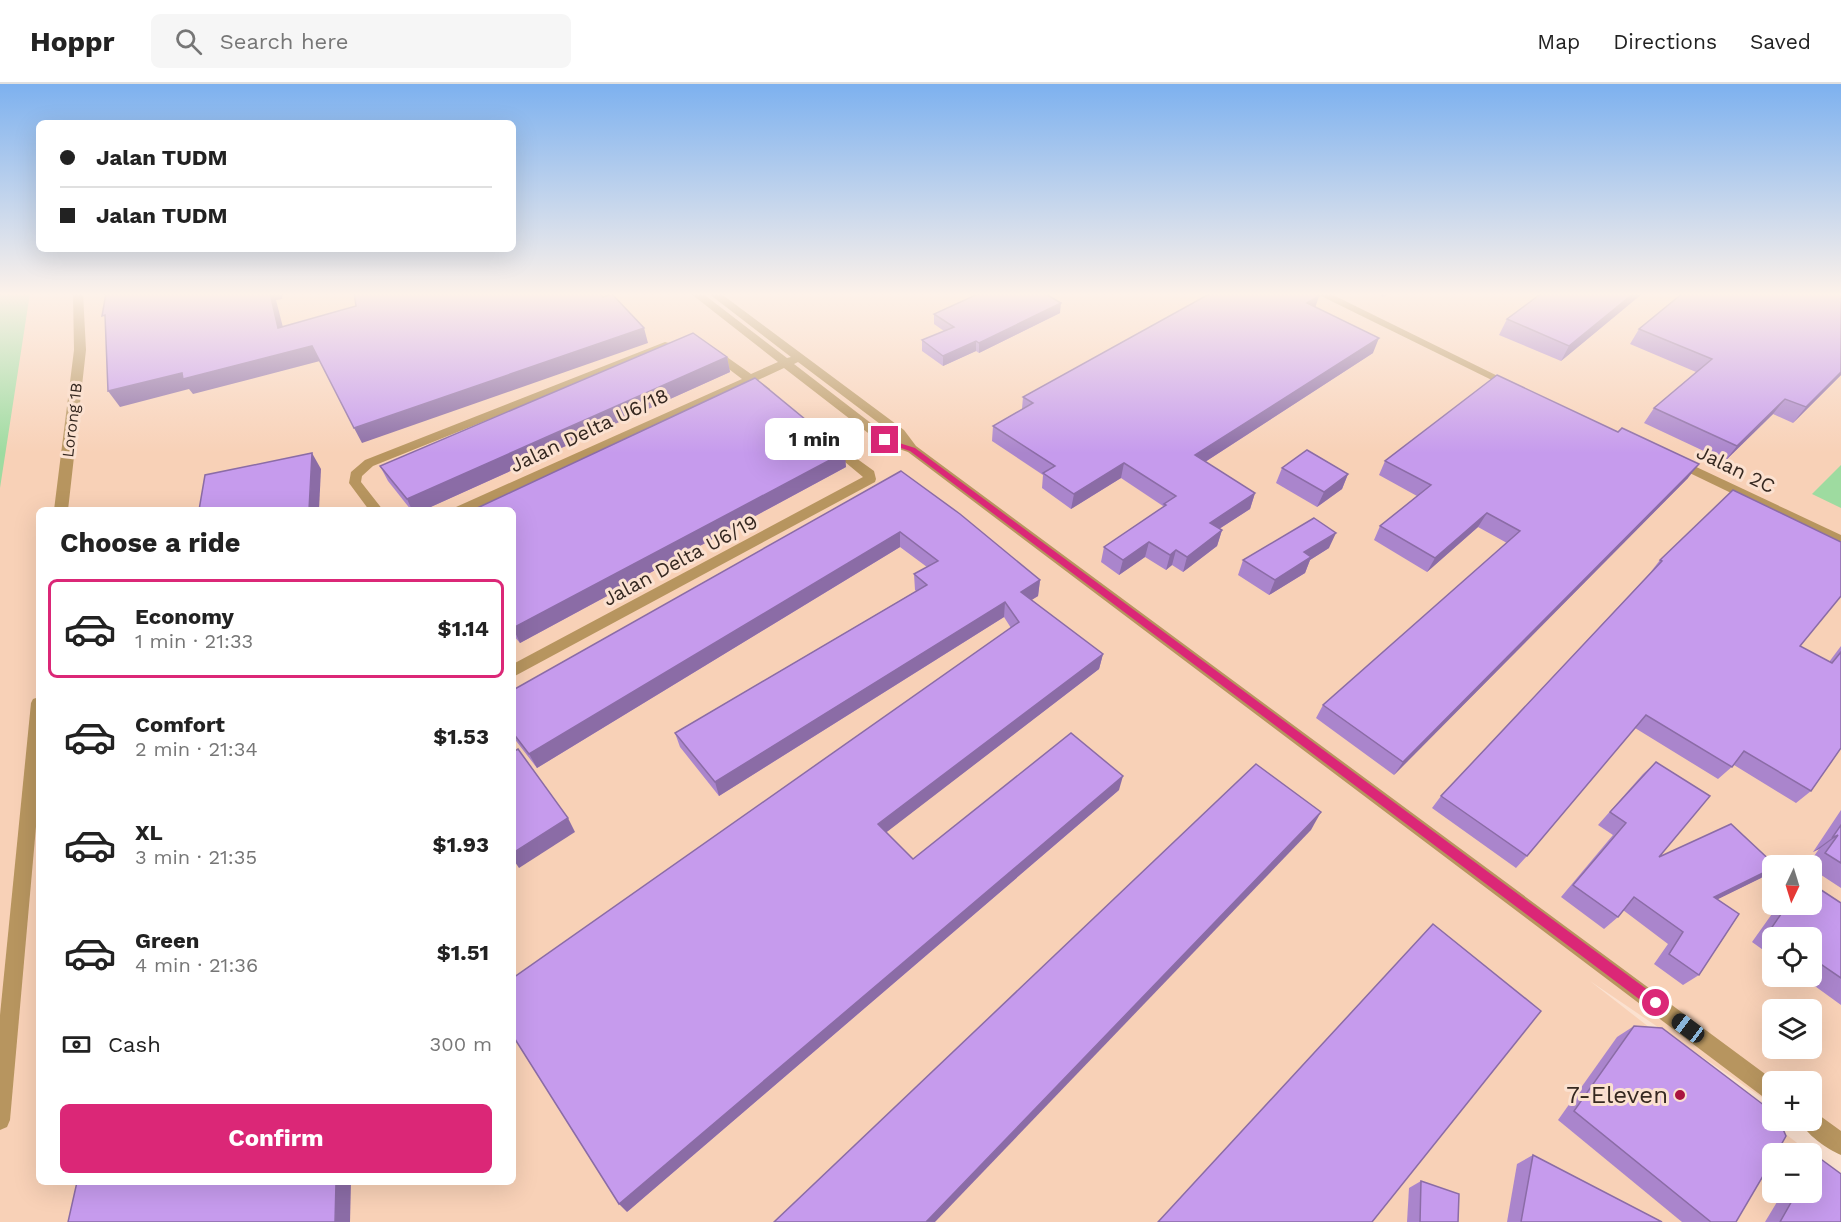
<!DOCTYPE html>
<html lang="en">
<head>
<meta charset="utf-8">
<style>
	body { margin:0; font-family:"Work Sans",sans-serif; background:#f6f6f6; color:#222; height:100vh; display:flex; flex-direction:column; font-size:22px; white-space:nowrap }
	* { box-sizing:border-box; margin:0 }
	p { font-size:20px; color:#767676 }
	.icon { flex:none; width:33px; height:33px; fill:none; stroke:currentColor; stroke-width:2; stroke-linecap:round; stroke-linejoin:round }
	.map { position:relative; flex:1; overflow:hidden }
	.sheet { position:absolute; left:36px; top:423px; width:480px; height:678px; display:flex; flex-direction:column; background:#fff; border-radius:9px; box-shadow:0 6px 24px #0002 }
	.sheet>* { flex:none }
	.banner { position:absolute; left:36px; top:36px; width:480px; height:132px; border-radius:9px; box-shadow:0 6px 24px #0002; display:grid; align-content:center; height:132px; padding:0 24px; background:#fff }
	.needle { width:39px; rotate:184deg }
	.tools { position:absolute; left:1762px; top:771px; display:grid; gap:12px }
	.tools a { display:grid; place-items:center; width:60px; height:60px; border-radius:9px; background:#fff; box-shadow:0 6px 24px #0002; font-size:30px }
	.end { position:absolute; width:27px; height:27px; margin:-14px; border:8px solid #db2777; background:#fff; box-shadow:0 0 0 3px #fff }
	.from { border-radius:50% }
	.bubble { position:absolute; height:42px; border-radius:9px; background:#fff; box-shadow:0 6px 24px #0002; font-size:20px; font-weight:700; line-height:42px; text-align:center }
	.car { position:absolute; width:18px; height:36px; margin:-18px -9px; border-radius:8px; box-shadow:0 0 4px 2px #0007; background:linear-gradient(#222 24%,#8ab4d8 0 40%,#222 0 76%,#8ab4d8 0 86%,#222 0) }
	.banner b { display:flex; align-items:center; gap:21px; height:57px; font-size:22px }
	.banner b+b { border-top:2px solid #e0e0e0 }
	.banner i { width:15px; height:15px; background:#222 }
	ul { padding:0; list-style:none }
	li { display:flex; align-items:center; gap:18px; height:99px; margin:0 12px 9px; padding:0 12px; border:3px solid transparent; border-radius:9px }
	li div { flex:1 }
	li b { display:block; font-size:22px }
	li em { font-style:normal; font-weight:700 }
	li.on { border-color:#db2777 }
	li>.icon { width:54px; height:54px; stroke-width:1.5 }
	h2 { padding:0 24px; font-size:27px; line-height:72px }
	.pay { display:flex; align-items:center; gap:15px; height:66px; padding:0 24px; font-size:22px }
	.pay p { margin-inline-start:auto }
	.primary-button { display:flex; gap:12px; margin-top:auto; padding:12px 24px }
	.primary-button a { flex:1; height:69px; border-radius:9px; background:#db2777; color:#fff; font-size:24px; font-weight:700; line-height:69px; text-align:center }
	header { display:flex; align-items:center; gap:36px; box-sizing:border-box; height:84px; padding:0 30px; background:#fff; border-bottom:2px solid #e0e0e0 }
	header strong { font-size:28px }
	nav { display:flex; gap:33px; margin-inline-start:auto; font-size:21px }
	.search { width:420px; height:54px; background:#f6f6f6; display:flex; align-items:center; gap:15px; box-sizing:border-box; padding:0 21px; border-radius:9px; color:#767676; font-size:22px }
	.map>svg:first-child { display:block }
	.built { fill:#f8d1b7; fill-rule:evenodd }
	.green { fill:#9edba0 }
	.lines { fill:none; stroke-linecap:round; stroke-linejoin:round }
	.minor { fill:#b7955f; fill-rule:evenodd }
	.wall { fill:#aa85cc }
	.shaded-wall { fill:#8b6ca6 }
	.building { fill:#c69bed; stroke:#8b6ca6; stroke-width:1.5 }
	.route { fill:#db2777 }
	.poi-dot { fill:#aa1440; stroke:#fbe1d0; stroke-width:2 }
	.labels { text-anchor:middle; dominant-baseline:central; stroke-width:6; stroke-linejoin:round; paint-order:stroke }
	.far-street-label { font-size:16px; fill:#352820; stroke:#fbe1d0 }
	.street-label { font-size:20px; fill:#352820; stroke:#fbe1d0 }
	.near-poi-label { font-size:24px; fill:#352820; stroke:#fbe1d0; text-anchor:end }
</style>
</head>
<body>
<header>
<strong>Hoppr</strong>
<div class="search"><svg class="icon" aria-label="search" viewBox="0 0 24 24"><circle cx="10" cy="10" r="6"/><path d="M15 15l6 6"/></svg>Search here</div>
<nav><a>Map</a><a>Directions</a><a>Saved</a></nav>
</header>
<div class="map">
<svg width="1841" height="1138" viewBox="0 0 1841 1138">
	<rect width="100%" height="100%" fill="#fbe1d0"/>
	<path class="built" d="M0,209H1841V1067L1796,1037L1812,1036V998H1773V1021L1590,897L1810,1069L1773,1070V1108H1812V1071L1841,1094V1138H0ZM39,426H513V1098H39ZM1773,782H1812V820H1773ZM1773,854H1812V892H1773ZM1773,926H1812V964H1773Z"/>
	<g class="green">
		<polygon points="0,209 30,209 0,404"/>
		<polygon points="1841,381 1841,424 1812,410"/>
	</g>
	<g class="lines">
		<g class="minor">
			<polygon points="73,209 83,209 86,266 68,426 54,426 74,266"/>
			<path d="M690,209H702L787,274L791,273L708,209H720L904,346L916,362L1776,998H1773V1018L1766,1015L908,368L881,359L784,284L758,296L770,305V309H762L749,300L473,426H454L456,423L742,295L709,270V266H717L751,290L778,278ZM798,278L896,352L899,357L889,353L794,280Z"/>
			<polygon points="1315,209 1329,209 1518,302 1512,305 1508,304"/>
			<polygon points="665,258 669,259 669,263 373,382 362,392 361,398 383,426 369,426 349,399 351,388 365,376"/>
			<polygon points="831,356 874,387 876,395 875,398 513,593 513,580 863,393 827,363 825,360 827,357"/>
			<polygon points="1675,373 1841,451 1841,462 1671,380 1669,377 1671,374"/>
			<polygon points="39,613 39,709 10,1036 7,1043 0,1046 0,931 31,619 33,615"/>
			<path d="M1812,1026L1841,1047V1071C1827,1065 1805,1050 1800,1036H1812Z"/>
		</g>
	</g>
	<g class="wall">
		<polygon points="1376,209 1391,209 1383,213"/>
		<polygon points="1643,209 1561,277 1499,251 1507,235"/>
		<polygon points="1841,209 1841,291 1793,339 1773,330 1725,377 1644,339 1654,324 1696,288 1630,260 1639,245"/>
		<polygon points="1319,212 1315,223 1373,269 1205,378 1255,409 1250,425 1219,445 1222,446 1217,462 1183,488 1172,481 1166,486 1145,473 1119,491 1101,478 1104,463 1163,424 1163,422 1121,394 1071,425 1042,404 1043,391 992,357 993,342 1022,325 1023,313"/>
		<polygon points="1060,229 979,269 976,267 943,282 922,267 922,256 944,247 934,240 934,230"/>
		<polygon points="727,273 730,288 424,426 411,426 388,397 380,382"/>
		<polygon points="1385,377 1688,394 1394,691 1316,634 1323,621 1507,459 1478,443 1427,488 1374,456 1380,442 1417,412 1379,391"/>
		<polygon points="846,383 520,559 513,551 513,426"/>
		<polygon points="1282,384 1348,390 1342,405 1317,423 1276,399"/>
		<polygon points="901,387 1040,496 1038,512 1031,516 1103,570 1099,585 886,748 913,775 1119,706 627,1128 1011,544 1004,533 719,712 680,663 675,649 916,507 915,506 914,490 927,483 900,463 537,684 513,653 513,606"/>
		<polygon points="1329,464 1310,476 1305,489 1269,511 1238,491 1243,476"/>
		<polygon points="1660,476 1800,562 1829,578 1841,562 1841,664 1811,707 1796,719 1734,681 1718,695 1635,644 1527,772 1516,784 1432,724 1441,712 1650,489"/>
		<polygon points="1656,678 1659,773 1773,782 1773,785 1761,794 1717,815 1699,891 1683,901 1654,880 1668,860 1623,826 1618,833 1604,845 1561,813 1613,751 1598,741 1643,690"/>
		<polygon points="1841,726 1841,804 1812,785 1812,782 1807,782 1819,765 1813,768"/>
		<polygon points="1841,819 1841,921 1801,892 1812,892 1812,854 1773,854 1773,873 1752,858 1779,820"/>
		<polygon points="1634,942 1736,1138 1682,1138 1558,1036 1617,953"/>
		<polygon points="1533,1071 1662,1138 1507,1138 1517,1080"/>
		<polygon points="1818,1073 1841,1138 1765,1138 1783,1108 1812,1108 1812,1076"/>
		<polygon points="1421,1097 1458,1138 1407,1138 1409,1104"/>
	</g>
	<g class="shaded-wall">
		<polygon points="270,209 283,209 282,215 276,216 287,259 278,244"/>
		<polygon points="1634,209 1643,209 1561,277 1569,262"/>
		<polygon points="1319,212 1314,227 1307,219"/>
		<polygon points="1061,219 1060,229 979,269 979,259"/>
		<polygon points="644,244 648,259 362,359 354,344"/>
		<polygon points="1379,254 1373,269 1191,387 1195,371"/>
		<polygon points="976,257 976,267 943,282 943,272"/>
		<polygon points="312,262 320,277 193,310 189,305 120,323 108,307 182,289"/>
		<polygon points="727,273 730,288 424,426 412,426 407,415"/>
		<polygon points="1841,288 1841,291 1793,339 1806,323"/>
		<polygon points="1785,315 1773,330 1725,377 1737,362"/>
		<polygon points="845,368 846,383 520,559 513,544"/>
		<polygon points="312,369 321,385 319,426 309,426"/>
		<polygon points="1124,379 1121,394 1071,425 1074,410"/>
		<polygon points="1699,380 1688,394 1394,691 1403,678"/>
		<polygon points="1348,390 1342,405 1317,423 1324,408"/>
		<polygon points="1255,409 1250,425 1205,454 1210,439"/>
		<polygon points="1487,429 1478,443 1427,488 1435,474"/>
		<polygon points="1222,446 1217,462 1183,488 1187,473"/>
		<polygon points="900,448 900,463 537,684 529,670"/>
		<polygon points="1336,449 1329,464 1310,476 1305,489 1269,511 1275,496 1304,468"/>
		<polygon points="1149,458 1145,473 1119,491 1123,476"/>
		<polygon points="1176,466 1172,481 1166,486 1170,471"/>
		<polygon points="1040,496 1038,512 1019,524 1021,508"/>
		<polygon points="1005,518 1004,533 719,712 715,698"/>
		<polygon points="1103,570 1099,585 879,754 878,740"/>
		<polygon points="1123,692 1119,706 627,1128 619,1120"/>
		<polygon points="1321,728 1311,746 935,1138 926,1138"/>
		<polygon points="568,734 575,748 519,784 513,775 513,769"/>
		<polygon points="1838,751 1819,765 1813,768 1832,754"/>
		<polygon points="1773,784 1761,794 1698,825 1714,813"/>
		<polygon points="336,1098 351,1098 350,1138 335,1138"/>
	</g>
	<g class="building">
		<polygon points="106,209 270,209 278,244 356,222 354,209 600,209 603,213 612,210 644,244 354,344 312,262 183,295 182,289 108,307 105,231 102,232"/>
		<polygon points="980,209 1044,209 1061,219 979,259 976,257 943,272 922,256 954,243 934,230"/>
		<polygon points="1211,209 1313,209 1319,212 1307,219 1379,254 1195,371 1255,409 1210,439 1222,446 1187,473 1176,466 1170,471 1149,458 1123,476 1104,463 1166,421 1164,420 1176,412 1124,379 1074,410 1043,389 1055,382 993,342 1033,319 1023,313"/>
		<polygon points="1542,209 1634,209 1569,262 1507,235"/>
		<polygon points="1683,209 1841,209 1841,288 1806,323 1785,315 1737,362 1654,324 1712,275 1639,245"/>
		<polygon points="693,249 727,273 407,415 380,382"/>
		<polygon points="1497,291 1618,348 1622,344 1699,380 1403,678 1323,621 1520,447 1487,429 1435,474 1380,442 1431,401 1385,377"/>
		<polygon points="755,294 845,368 513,544 513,426 473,426"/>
		<polygon points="1307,366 1348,390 1324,408 1282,384"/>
		<polygon points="312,369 309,426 199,426 205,391"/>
		<polygon points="901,387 960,430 1040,496 1021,508 1103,570 878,740 913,775 1071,649 1123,692 619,1120 513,952 513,894 1019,538 1005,518 715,698 675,649 927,501 914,490 938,477 900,448 529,670 513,649 513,606"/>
		<polygon points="1733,406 1841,458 1841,512 1800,562 1832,579 1841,568 1841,664 1811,707 1744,667 1732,683 1646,631 1527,772 1441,712 1662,477 1660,476"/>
		<polygon points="1314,434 1336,449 1304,468 1311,473 1275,496 1243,476"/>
		<polygon points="518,665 568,734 513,769 513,668"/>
		<polygon points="1656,678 1710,712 1659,773 1731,740 1776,782 1773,782 1773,784 1714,813 1739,830 1699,891 1669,870 1683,848 1634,813 1618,833 1573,801 1626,739 1610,728"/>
		<polygon points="1256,680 1321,728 926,1138 774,1138"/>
		<polygon points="1841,741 1841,779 1825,769 1838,751 1832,754"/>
		<polygon points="1812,800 1841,819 1841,894 1812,874 1812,854 1782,854 1770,846 1788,820 1812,820"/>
		<polygon points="1433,840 1541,927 1372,1138 1158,1138"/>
		<polygon points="1634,942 1662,944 1773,1028 1773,1036 1779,1036 1786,1052 1776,1070 1773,1070 1773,1075 1736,1138 1711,1138 1574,1027"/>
		<polygon points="1533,1071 1662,1138 1521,1138"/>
		<polygon points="1818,1073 1841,1090 1841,1138 1780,1138 1797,1108 1812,1108 1812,1084"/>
		<polygon points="1421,1097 1459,1110 1458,1138 1420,1138"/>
		<polygon points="77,1098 336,1098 335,1138 68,1138"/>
	</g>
	<linearGradient id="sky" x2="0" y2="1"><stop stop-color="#7db1ef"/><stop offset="0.57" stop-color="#fdf2ea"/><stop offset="1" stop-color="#fdf2ea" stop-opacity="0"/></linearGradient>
	<rect width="1841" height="369" fill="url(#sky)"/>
	<polygon class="route" points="883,354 915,364 1660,915 1662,919 1660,924 1656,926 1651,924 910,367 883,358"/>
	<circle class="poi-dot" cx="1680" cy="1011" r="6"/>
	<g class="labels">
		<g class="far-street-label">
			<text transform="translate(72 336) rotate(-83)">Lorong 1B</text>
		</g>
		<g class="street-label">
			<text transform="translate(589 346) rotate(-25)">Jalan Delta U6/18</text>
			<text transform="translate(1736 385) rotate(26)">Jalan 2C</text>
			<text transform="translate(680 476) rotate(-28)">Jalan Delta U6/19</text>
		</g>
		<g class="near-poi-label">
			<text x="1668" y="1011">7-Eleven</text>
		</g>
	</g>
</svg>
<div class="tools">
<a><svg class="needle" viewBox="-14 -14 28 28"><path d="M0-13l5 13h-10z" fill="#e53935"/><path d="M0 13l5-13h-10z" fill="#767676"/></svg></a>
<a><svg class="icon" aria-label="locate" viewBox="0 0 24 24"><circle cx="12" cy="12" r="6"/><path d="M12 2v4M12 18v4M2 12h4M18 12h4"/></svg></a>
<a><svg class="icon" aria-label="layers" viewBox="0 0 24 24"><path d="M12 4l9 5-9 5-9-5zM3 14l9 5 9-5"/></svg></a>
<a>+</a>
<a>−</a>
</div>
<i class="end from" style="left:1656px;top:919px"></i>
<i class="end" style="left:885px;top:356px"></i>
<div class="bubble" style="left:765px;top:334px;width:99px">1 min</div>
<i class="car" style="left:1688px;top:944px;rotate:307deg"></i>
<div class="banner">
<b><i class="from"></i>Jalan TUDM</b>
<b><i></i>Jalan TUDM</b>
</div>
<section class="sheet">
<h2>Choose a ride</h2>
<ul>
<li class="on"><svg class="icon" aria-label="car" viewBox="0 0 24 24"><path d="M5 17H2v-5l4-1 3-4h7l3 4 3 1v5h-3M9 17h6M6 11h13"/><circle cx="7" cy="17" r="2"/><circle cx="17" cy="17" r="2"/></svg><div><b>Economy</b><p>1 min · 21:33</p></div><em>$1.14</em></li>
<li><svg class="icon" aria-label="car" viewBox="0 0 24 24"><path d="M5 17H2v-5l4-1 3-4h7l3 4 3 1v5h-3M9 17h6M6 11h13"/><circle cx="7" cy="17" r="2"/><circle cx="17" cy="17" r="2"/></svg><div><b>Comfort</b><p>2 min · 21:34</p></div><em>$1.53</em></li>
<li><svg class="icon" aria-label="car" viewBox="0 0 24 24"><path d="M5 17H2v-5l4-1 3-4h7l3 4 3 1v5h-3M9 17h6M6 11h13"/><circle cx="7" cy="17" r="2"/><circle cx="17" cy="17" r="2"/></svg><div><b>XL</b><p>3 min · 21:35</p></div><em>$1.93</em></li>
<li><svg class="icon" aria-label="car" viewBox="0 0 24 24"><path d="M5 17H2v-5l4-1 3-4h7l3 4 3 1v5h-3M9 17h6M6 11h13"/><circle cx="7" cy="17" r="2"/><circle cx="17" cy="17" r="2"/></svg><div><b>Green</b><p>4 min · 21:36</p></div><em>$1.51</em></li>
</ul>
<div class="pay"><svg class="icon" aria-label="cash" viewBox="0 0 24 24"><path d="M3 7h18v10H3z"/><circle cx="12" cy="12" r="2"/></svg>Cash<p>300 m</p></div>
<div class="primary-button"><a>Confirm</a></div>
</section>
</div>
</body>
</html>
